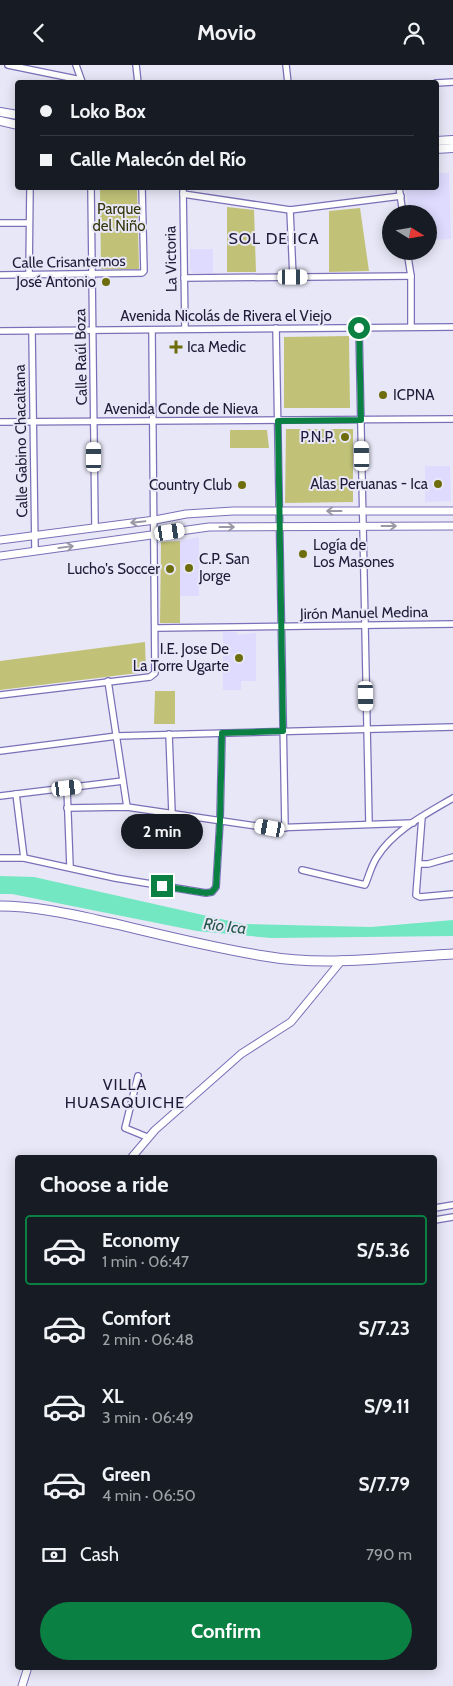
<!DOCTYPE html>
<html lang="en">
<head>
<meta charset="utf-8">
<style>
	body { margin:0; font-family:Cabin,sans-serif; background:#20242c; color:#f1f3f6; height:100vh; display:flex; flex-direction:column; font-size:19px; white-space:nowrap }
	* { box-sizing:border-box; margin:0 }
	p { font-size:16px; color:#9ea1a6 }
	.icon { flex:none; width:28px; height:28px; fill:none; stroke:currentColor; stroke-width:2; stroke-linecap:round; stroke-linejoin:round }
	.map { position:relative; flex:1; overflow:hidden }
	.sheet { position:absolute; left:15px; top:1090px; width:422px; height:515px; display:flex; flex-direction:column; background:#171b24; border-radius:5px; box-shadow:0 2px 12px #0003 }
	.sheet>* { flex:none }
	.top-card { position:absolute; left:15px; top:15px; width:424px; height:110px; border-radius:5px; box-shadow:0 2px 12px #0003; display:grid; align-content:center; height:110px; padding:0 25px; background:#171b24 }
	.needle { width:32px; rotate:101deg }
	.buttons { position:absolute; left:382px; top:140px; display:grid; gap:10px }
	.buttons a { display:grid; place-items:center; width:55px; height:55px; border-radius:50%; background:#171b24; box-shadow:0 2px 12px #0003; font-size:25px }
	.end { position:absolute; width:22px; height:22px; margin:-11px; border:6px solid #0b8043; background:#fff; box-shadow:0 0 0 2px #fff }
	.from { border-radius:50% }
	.bubble { position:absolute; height:35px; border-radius:18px; background:#171b24; box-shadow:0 2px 12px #0003; font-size:16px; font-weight:700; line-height:35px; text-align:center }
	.car { position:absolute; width:15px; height:30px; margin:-15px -8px; border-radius:6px; box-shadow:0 0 4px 1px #0007; background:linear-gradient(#fff 24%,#345 0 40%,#fff 0 76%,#345 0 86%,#fff 0) }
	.top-card b { display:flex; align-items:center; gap:18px; height:48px; font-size:19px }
	.top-card b+b { border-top:1px solid #363941 }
	.top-card i { width:12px; height:12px; background:#f1f3f6 }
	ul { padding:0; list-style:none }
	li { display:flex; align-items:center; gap:15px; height:70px; margin:0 10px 8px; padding:0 15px; border:2px solid transparent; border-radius:5px }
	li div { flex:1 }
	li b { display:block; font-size:19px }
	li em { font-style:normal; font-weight:700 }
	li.on { border-color:#0b8043 }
	li>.icon { width:45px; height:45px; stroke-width:1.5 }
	h2 { padding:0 25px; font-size:22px; line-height:60px }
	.pay { display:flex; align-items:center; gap:12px; height:55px; padding:0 25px; font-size:19px }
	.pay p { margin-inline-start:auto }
	.cta { display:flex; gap:10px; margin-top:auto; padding:10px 25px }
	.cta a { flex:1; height:58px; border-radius:30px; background:#0b8043; color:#fff; font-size:20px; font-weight:700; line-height:58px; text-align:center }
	header { display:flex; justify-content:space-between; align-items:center; height:65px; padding:0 25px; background:#171b24; font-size:22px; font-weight:700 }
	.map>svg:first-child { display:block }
	.built { fill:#dedbfe }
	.green { fill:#c1c277 }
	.water { fill:#73e7c1 }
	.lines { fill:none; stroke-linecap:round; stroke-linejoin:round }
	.minor-casing { stroke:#7a70b8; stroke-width:8 }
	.tertiary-casing { stroke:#7a70b8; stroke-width:9 }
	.secondary-casing { stroke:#7a70b8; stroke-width:10 }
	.primary-casing { stroke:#7a70b8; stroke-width:11 }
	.minor { stroke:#fff; stroke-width:5.5 }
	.tertiary { stroke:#fff; stroke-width:7 }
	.secondary { stroke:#fff; stroke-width:8 }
	.primary { stroke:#fff; stroke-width:9 }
	.oneway { stroke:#9b98a5 }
	.route { stroke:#0b8043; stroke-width:6 }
	.poi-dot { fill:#6d6d0d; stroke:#e8e7f7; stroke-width:2 }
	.labels { text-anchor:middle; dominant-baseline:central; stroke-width:4; stroke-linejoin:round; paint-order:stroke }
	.park-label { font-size:15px; fill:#35350b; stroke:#e8e7f7 }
	.street-label { font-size:15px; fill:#201b38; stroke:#e8e7f7 }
	.poi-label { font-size:15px; fill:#201b38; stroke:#e8e7f7; text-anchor:end }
	.neighbourhood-label { font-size:16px; letter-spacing:1px; fill:#201b38; stroke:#e8e7f7 }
	.water-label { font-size:16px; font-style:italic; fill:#275848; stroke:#e8e7f7 }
</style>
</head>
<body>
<header><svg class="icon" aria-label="back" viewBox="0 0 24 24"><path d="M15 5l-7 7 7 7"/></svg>Movio<svg class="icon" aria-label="person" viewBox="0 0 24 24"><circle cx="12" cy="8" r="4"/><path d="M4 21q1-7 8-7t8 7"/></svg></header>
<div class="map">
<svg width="453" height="1621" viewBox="0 0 453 1621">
	<rect width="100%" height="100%" fill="#e8e7f7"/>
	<g class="built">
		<polygon points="436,108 449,108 451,174 429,175 429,149 410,149 405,123 436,122"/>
		<polygon points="190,184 213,184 213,208 193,208 190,205"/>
		<polygon points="425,401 450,401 451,436 425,437"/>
		<polygon points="199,472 199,531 180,531 180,476"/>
		<polygon points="223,567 236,567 238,570 256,568 256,616 241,616 241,625 223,625"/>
	</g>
	<g class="green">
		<polygon points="100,123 137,123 139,204 101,204"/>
		<polygon points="227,142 254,145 256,207 227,207"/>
		<polygon points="360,143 369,206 329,207 329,146"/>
		<polygon points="349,271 350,343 284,343 284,272"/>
		<polygon points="286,364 353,364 353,437 285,438"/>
		<polygon points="230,365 267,365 269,383 230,383"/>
		<polygon points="180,476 180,558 160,558 161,477"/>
		<polygon points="145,577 146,607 0,625 0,596"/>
		<polygon points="155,626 175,626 175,659 154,659"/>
	</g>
	<polygon class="water" points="0,811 34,812 243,859 371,862 453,855 453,871 271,873 197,866 12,829 0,829"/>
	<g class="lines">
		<defs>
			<g id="minor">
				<polyline points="8,0 81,15"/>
				<polyline points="76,0 82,17"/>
				<polyline points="136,0 138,18"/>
				<polyline points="286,0 288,18"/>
				<polyline points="436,18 453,17"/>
				<polyline points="91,122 95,461"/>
				<polyline points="183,122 185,264"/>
				<polyline points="399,122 403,149"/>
				<polyline points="183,129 290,145 401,131"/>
				<polyline points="290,145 293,212"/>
				<polyline points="0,158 29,158"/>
				<polyline points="407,186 411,211 411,262"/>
				<polyline points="0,210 142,208 144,206 142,122"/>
				<polyline points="29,210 30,122"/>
				<polyline points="184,213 411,211"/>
				<polyline points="276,263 285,763"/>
				<polyline points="359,263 369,759"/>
				<polyline points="0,266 453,262"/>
				<polyline points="32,266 35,486"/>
				<polyline points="0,357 453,354"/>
				<polyline points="156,563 453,559"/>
				<polyline points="108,616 127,742"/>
				<polyline points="0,630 150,612 155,608 152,265"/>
				<polyline points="169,669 172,748"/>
				<polyline points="0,686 117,671 453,662"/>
				<polyline points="67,723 70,802"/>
				<polyline points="16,729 24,793"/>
				<polyline points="0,731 123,716"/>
				<polyline points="67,743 127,742 270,763 413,758"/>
				<polyline points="422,752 416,830 420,832 453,829"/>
				<polyline points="0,793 24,793 115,813 206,828 212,827 216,822 220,756 222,668"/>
				<polyline points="419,799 428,799 453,792"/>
				<path d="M302,805L365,820C369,811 371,801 377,792C394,765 426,749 453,733"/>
				<polyline points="138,1011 125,1063 147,1072"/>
				<polyline points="435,1143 453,1140"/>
				<polyline points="435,1155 453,1152"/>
			</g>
			<g id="tertiary">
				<polyline points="0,475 155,455 186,449 233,446 453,446"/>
				<polyline points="0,491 209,462 453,461"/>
				<polyline points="132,1092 155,1065 223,1005 241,989 291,957 342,895"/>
				<polyline points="22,1621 28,1602"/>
			</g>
			<g id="secondary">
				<polyline points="0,47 18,50"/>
				<polyline points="0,56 18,60"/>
				<polyline points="436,76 453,75"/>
				<polyline points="436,84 453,83"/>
			</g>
			<path id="primary" d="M0,841C39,841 78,851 116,859C165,871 214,883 264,891C326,902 391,892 453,889"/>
		</defs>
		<use href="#minor" class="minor-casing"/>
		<use href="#tertiary" class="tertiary-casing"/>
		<use href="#secondary" class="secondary-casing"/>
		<use href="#primary" class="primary-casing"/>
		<use href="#minor" class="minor"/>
		<use href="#tertiary" class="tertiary"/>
		<use href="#secondary" class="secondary"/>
		<use href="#primary" class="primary"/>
	</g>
	<defs><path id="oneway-shaft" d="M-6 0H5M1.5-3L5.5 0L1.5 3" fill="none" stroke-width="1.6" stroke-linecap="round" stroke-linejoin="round" transform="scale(1.25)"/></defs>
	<g class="oneway">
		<use href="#oneway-shaft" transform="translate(334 446) rotate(-180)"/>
		<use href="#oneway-shaft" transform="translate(138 457) rotate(174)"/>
		<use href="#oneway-shaft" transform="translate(389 461)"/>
		<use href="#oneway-shaft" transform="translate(227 462)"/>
		<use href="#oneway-shaft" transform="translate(66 482) rotate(-8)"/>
	</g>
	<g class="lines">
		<polyline class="route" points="162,821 206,828 212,827 216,822 220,756 222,668 283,666 278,356 361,355 359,263"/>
	</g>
	<g class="poi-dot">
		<circle cx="106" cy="217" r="5"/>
		<path d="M173.5 274.5h5v5h5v5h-5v5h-5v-5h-5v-5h5z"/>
		<circle cx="383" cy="330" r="5"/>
		<circle cx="345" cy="372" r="5"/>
		<circle cx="438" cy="419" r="5"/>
		<circle cx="242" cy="420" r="5"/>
		<circle cx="303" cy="489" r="5"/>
		<circle cx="189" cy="503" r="5"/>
		<circle cx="170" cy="504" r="5"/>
		<circle cx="239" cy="593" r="5"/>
	</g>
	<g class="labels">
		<g class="park-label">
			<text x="119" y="144">Parque<tspan x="119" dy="17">del Niño</tspan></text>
		</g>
		<g class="street-label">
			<text transform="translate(171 194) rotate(-91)">La Victoria</text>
			<text transform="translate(69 197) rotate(-1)">Calle Crisantemos</text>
			<text x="226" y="251">Avenida Nicolás de Rivera el Viejo</text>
			<text transform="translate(81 292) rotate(-91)">Calle Raúl Boza</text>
			<text x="181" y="344">Avenida Conde de Nieva</text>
			<text transform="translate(21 376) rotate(-91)">Calle Gabino Chacaltana</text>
			<text transform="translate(364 548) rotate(-1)">Jirón Manuel Medina</text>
		</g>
		<g class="poi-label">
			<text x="96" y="217">José Antonio</text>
			<text x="187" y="282" text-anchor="start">Ica Medic</text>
			<text x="393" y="330" text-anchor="start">ICPNA</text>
			<text x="335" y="372">P.N.P.</text>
			<text x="428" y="419">Alas Peruanas - Ica</text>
			<text x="232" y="420">Country Club</text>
			<text x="313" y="480" text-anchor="start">Logía de<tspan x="313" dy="17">Los Masones</tspan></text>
			<text x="199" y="494" text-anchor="start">C.P. San<tspan x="199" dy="17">Jorge</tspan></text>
			<text x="160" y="504">Lucho's Soccer</text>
			<text x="229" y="584">I.E. Jose De<tspan x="229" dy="17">La Torre Ugarte</tspan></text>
		</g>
		<g class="neighbourhood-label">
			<text x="274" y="173">SOL DE ICA</text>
			<text x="125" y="1019">VILLA<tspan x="125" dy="18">HUASAQUICHE</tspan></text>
		</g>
		<g class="water-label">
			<text transform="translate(225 861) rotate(7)">Río Ica</text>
		</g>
	</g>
</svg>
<div class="buttons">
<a><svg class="needle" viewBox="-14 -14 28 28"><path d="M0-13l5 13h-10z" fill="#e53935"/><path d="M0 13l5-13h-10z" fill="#9ea1a6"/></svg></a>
</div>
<i class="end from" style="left:359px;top:263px"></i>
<i class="end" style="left:162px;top:821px"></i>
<div class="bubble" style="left:121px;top:749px;width:82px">2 min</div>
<i class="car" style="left:293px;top:212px;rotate:90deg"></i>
<i class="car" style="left:362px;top:391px;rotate:359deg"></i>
<i class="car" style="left:94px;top:392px;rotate:0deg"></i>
<i class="car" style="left:170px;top:467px;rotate:81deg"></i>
<i class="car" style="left:366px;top:631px;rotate:179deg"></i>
<i class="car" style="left:67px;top:723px;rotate:83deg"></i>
<i class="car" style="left:270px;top:763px;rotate:280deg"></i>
<div class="top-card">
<b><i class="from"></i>Loko Box</b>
<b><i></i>Calle Malecón del Río</b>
</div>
<section class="sheet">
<h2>Choose a ride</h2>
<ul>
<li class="on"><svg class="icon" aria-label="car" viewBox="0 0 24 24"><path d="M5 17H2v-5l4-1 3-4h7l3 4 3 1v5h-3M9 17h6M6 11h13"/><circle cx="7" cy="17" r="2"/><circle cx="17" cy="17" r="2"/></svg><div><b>Economy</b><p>1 min · 06:47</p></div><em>S/5.36</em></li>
<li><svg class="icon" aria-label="car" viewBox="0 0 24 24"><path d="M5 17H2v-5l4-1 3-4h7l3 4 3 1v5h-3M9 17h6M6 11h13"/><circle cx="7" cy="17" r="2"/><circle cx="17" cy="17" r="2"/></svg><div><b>Comfort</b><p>2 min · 06:48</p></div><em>S/7.23</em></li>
<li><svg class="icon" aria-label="car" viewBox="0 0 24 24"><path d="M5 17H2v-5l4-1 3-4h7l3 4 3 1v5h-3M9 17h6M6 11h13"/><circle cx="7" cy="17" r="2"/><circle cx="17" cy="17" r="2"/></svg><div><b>XL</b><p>3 min · 06:49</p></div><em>S/9.11</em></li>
<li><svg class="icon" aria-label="car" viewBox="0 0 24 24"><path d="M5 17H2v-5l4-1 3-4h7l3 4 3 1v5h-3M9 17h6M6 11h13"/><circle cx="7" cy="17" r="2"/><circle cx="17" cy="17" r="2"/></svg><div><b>Green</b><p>4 min · 06:50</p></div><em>S/7.79</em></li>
</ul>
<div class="pay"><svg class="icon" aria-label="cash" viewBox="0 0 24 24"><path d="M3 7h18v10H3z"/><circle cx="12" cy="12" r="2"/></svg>Cash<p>790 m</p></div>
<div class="cta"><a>Confirm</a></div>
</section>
</div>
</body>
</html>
